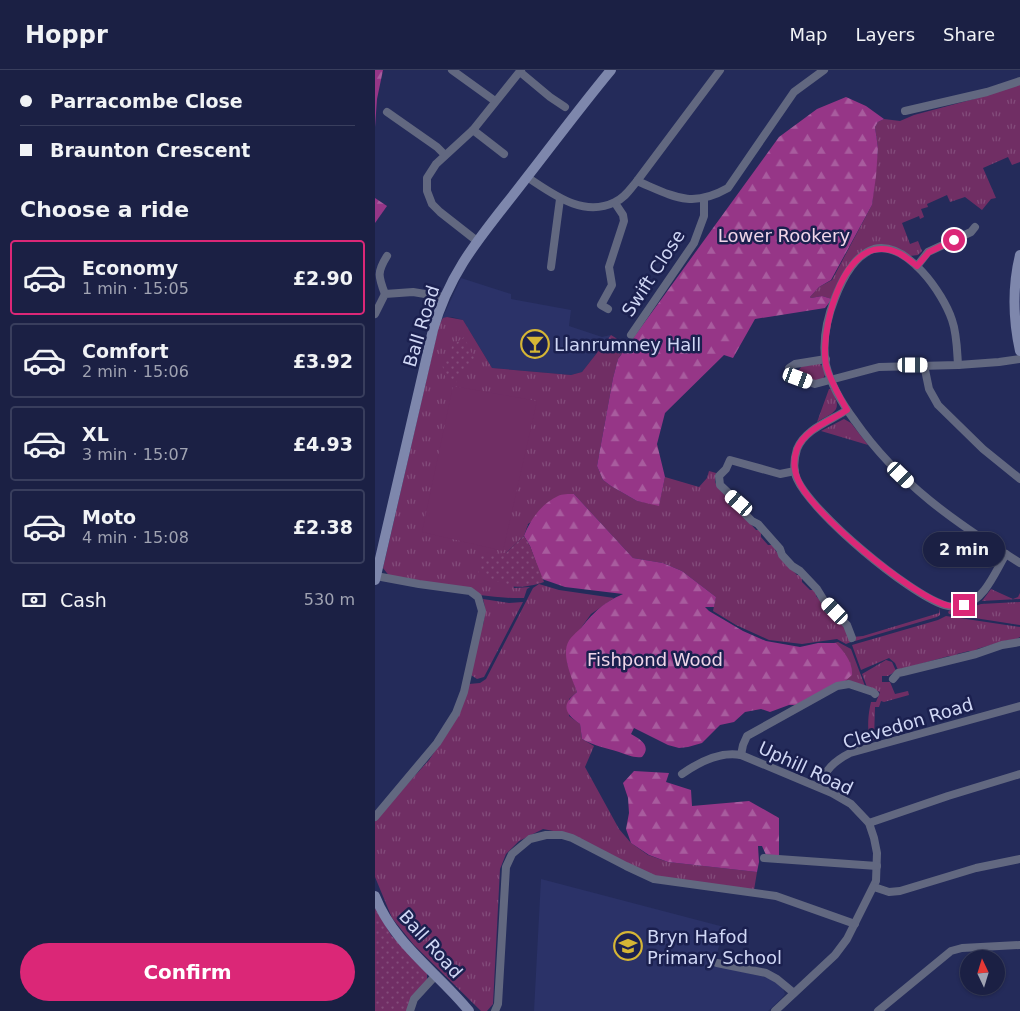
<!DOCTYPE html>
<html lang="en">
<head>
<meta charset="utf-8">
<style>
	body { margin:0; font-family:"DejaVu Sans",sans-serif; background:#282d4f; color:#f1f3f6; height:100vh; display:flex; flex-direction:column; font-size:19px; white-space:nowrap }
	* { box-sizing:border-box; margin:0 }
	p { font-size:16px; color:#a0a3b2 }
	.icon { flex:none; width:28px; height:28px; fill:none; stroke:currentColor; stroke-width:2; stroke-linecap:round; stroke-linejoin:round }
	.map { position:relative; flex:1; overflow:hidden }
	.panel { display:flex; flex-direction:column; background:#1b2044; width:375px }
	.panel>* { flex:none }
	.banner { display:grid; align-content:center; height:110px; padding:0 20px; background:#1b2044 }
	.needle { width:32px; rotate:356deg }
	.buttons { position:absolute; left:585px; top:880px; display:grid; gap:10px }
	.buttons a { display:grid; place-items:center; width:45px; height:45px; border-radius:50%; background:#1b2044; box-shadow:0 1px 4px #0004,0 0 0 1px #393e5d; font-size:25px }
	.end { position:absolute; width:22px; height:22px; margin:-11px; border:6px solid #db2777; background:#fff; box-shadow:0 0 0 2px #fff }
	.from { border-radius:50% }
	.bubble { position:absolute; height:35px; border-radius:18px; background:#1b2044; box-shadow:0 1px 4px #0004,0 0 0 1px #393e5d; font-size:16px; font-weight:800; line-height:35px; text-align:center }
	.car { position:absolute; width:15px; height:30px; margin:-15px -8px; border-radius:6px; box-shadow:0 0 4px 1px #0007; background:linear-gradient(#fff 24%,#345 0 40%,#fff 0 76%,#345 0 86%,#fff 0) }
	.banner b { display:flex; align-items:center; gap:18px; height:48px; font-size:19px }
	.banner b+b { border-top:1px solid #393e5d }
	.banner i { width:12px; height:12px; background:#f1f3f6 }
	ul { padding:0; list-style:none }
	li { display:flex; align-items:center; gap:15px; height:75px; margin:0 10px 8px; padding:0 10px; border:2px solid #393e5d; border-radius:5px }
	li div { flex:1 }
	li b { display:block; font-size:19px }
	li em { font-style:normal; font-weight:800 }
	li.current { border-color:#db2777 }
	li>.icon { width:45px; height:45px; stroke-width:1.5 }
	h2 { padding:0 20px; font-size:22px; line-height:60px }
	.pay { display:flex; align-items:center; gap:12px; height:55px; padding:0 20px; font-size:19px }
	.pay p { margin-inline-start:auto }
	.button { display:flex; gap:10px; margin-top:auto; padding:10px 20px }
	.button a { flex:1; height:58px; border-radius:30px; background:#db2777; color:#fff; font-size:20px; font-weight:800; line-height:58px; text-align:center }
	header { display:flex; align-items:center; gap:30px; box-sizing:border-box; height:70px; padding:0 25px; background:#1b2044; border-bottom:1px solid #393e5d }
	header strong { font-size:24px }
	nav { display:flex; gap:28px; margin-inline-start:auto; font-size:18px }
	main { display:flex; flex:1; min-height:0 }
	.map>svg:first-child { display:block }
	.built { fill:#2b3268 }
	.grass { fill:url(#grass-tufts) }
	.forest { fill:url(#forest-firs) }
	.park { fill:url(#park-dots) }
	.pitch { fill:#702e64 }
	.lines { fill:none; stroke-linecap:round; stroke-linejoin:round }
	.street { stroke:#626880; stroke-width:8 }
	.secondary { stroke:#7e87ac; stroke-width:10 }
	.route { stroke:#db2777; stroke-width:6 }
	.labels { text-anchor:middle; dominant-baseline:central; stroke-width:5; stroke-linejoin:round; paint-order:stroke }
	.park-label { font-size:18px; fill:#f0d6e9; stroke:#1b204f }
	.street-label { font-size:18px; fill:#d0d7f5; stroke:#1b204f }
	.poi-label { font-size:18px; fill:#d0d7f5; stroke:#1b204f; text-anchor:start }
</style>
</head>
<body>
<header>
<strong>Hoppr</strong>
<nav><a>Map</a><a>Layers</a><a>Share</a></nav>
</header>
<main>
<section class="panel">
<div class="banner">
<b><i class="from"></i>Parracombe Close</b>
<b><i></i>Braunton Crescent</b>
</div>
<h2>Choose a ride</h2>
<ul>
<li class="current"><svg class="icon" aria-label="car" viewBox="0 0 24 24"><path d="M5 17H2v-5l4-1 3-4h7l3 4 3 1v5h-3M9 17h6M6 11h13"/><circle cx="7" cy="17" r="2"/><circle cx="17" cy="17" r="2"/></svg><div><b>Economy</b><p>1 min · 15:05</p></div><em>£2.90</em></li>
<li><svg class="icon" aria-label="car" viewBox="0 0 24 24"><path d="M5 17H2v-5l4-1 3-4h7l3 4 3 1v5h-3M9 17h6M6 11h13"/><circle cx="7" cy="17" r="2"/><circle cx="17" cy="17" r="2"/></svg><div><b>Comfort</b><p>2 min · 15:06</p></div><em>£3.92</em></li>
<li><svg class="icon" aria-label="car" viewBox="0 0 24 24"><path d="M5 17H2v-5l4-1 3-4h7l3 4 3 1v5h-3M9 17h6M6 11h13"/><circle cx="7" cy="17" r="2"/><circle cx="17" cy="17" r="2"/></svg><div><b>XL</b><p>3 min · 15:07</p></div><em>£4.93</em></li>
<li><svg class="icon" aria-label="car" viewBox="0 0 24 24"><path d="M5 17H2v-5l4-1 3-4h7l3 4 3 1v5h-3M9 17h6M6 11h13"/><circle cx="7" cy="17" r="2"/><circle cx="17" cy="17" r="2"/></svg><div><b>Moto</b><p>4 min · 15:08</p></div><em>£2.38</em></li>
</ul>
<div class="pay"><svg class="icon" aria-label="cash" viewBox="0 0 24 24"><path d="M3 7h18v10H3z"/><circle cx="12" cy="12" r="2"/></svg>Cash<p>530 m</p></div>
<div class="button"><a>Confirm</a></div>
</section>
<div class="map">
<svg width="645" height="941" viewBox="0 0 645 941">
	<defs>
		<pattern id="grass-tufts" width="24" height="20" patternUnits="userSpaceOnUse" patternTransform="scale(1.25)"><rect width="24" height="20" fill="#702e64"/><path d="M3 7l-1-3M5 7V3M7 7l1-3M15 17l-1-3M17 17v-4M19 17l1-3" fill="none" stroke="#834c7b"/></pattern>
		<pattern id="forest-firs" width="22" height="20" patternUnits="userSpaceOnUse" patternTransform="scale(1.25)"><rect width="22" height="20" fill="#963687"/><path d="M5 1l3.5 6h-7zM16 11l3.5 6h-7z" fill="#a85c9e"/></pattern>
		<pattern id="park-dots" width="8" height="8" patternUnits="userSpaceOnUse" patternTransform="scale(1.25)"><rect width="8" height="8" fill="#702e64"/><path d="M2 2h.1M6 6h.1" fill="none" stroke="#834c7b" stroke-width="1.8" stroke-linecap="round"/></pattern>
	</defs>
	<rect width="100%" height="100%" fill="#242b5a"/>
	<g class="built">
		<polygon points="86,208 136,224 136,229 196,240 194,256 227,267 236,265 207,302 196,305 117,298 88,250 77,247 72,247 66,251"/>
		<polygon points="166,809 349,857 339,895 401,910 407,916 410,924 406,929 393,941 159,941"/>
	</g>
	<g class="grass">
		<polygon points="645,14 645,92 637,95 633,87 608,98 621,128 616,129 607,140 590,127 575,132 572,125 552,134 553,137 546,139 549,147 545,149 544,146 527,153 535,174 543,171 547,181 543,185 535,186 526,182 487,182 457,229 447,226 436,228 435,227 444,217 457,210 497,135 503,78 500,57 503,52 509,49 525,51 539,45 599,29"/>
		<path d="M72,247L88,250L117,298L196,305L207,302L236,265L252,275L243,289L238,308L222,396L228,410L236,416L262,431L284,435L290,407L324,417L332,408L334,401L341,403L340,412L342,416L361,433L363,440L381,460H384L386,462V467L393,475H398L400,477V480L422,505H425L427,507V512L435,520H439L441,522V526L470,557L476,572L471,574L462,569L427,574L394,570L361,555L338,541L341,527L307,501L288,493L258,488L199,424L153,454L149,466L131,483L139,518L155,517L152,519L149,528C104,529 58,516 15,507L8,498L64,255L68,248Z"/>
		<path d="M443,293C452,297 453,306 444,312L424,304L423,301L427,296Z"/>
		<path d="M454,319H456C468,341 461,341 442,352Z"/>
		<polygon points="469,349 476,353 493,375 446,361"/>
		<polygon points="164,514 184,520 239,528 216,544 206,558 192,592 202,622 194,629 194,646 205,654 207,669 219,676 210,697 244,759 256,773 273,785 293,792 382,802 379,820 277,806 189,763 168,759 144,771 131,784 125,799 118,934 112,941 106,941 39,875 17,848 0,807 0,750 54,690 74,660 94,614 105,613 111,609 158,518"/>
		<polygon points="616,519 638,529 643,527 645,523 645,529 607,531"/>
		<path d="M108,529L134,533L148,532L109,607L102,609L96,605L107,554L108,555C110,546 111,538 108,529Z"/>
		<polygon points="645,532 645,555 574,544 573,542 575,540 585,541 606,534"/>
		<polygon points="565,538 565,545 562,547 480,571 478,567 488,566 564,543"/>
		<polygon points="571,546 645,557 645,567 636,572 633,570 602,579 600,582 597,583 594,581 582,584 581,587 574,586 523,600 520,593 514,588 486,600 477,575 563,550"/>
		<polygon points="463,572 476,579 490,616 469,612 461,573 459,573"/>
		<path d="M511,590L517,592L521,601L513,606H507V612H515L520,624L533,621L534,625L509,632L506,631L504,637H500L499,670L495,671C492,657 493,645 496,632H501L505,622L492,617L487,604Z"/>
	</g>
	<g class="forest">
		<polygon points="0,0 8,0 2,29 0,57"/>
		<polygon points="471,27 491,36 509,49 503,52 500,57 503,78 501,106 497,135 456,210 444,217 435,227 436,228 447,226 457,229 450,238 380,249 358,288 349,285 290,343 282,374 290,407 284,436 262,431 236,416 228,410 222,396 238,308 243,289 404,67 442,39"/>
		<polygon points="0,128 12,136 0,153"/>
		<path d="M199,424L258,488L288,493L307,501L341,527L339,537H330L334,541L368,561L391,571L425,577L443,573H461C469,582 478,592 477,605L469,612L421,635H414L395,642L386,639L370,642L359,652L345,655L327,673L313,677L304,678L293,675L259,658L256,664C265,669 277,676 267,687C258,688 253,685 244,682C231,678 220,676 207,669L205,654C189,643 186,635 202,622C197,609 190,593 191,580C192,569 199,565 206,558C220,541 228,533 248,524L190,517L167,509L155,476L149,466C155,450 167,433 183,426C187,424 194,424 199,424Z"/>
		<polygon points="259,701 294,703 291,712 316,720 317,736 374,731 404,748 404,786 391,785 387,776 383,776 384,792 382,802 293,792 274,785 256,773 251,759 254,743 253,728 248,713"/>
	</g>
	<g class="park">
		<polygon points="89,267 100,290 78,316 70,306 66,290 74,287 77,276"/>
		<path d="M149,466L155,476L169,512C138,522 131,515 103,502L106,485L131,483Z"/>
		<polygon points="0,838 16,865 52,902 52,911 32,941 0,941"/>
	</g>
	<polygon class="pitch" points="78,316 162,331 128,481 47,462"/>
	<g class="lines">
		<g class="street">
			<polyline points="77,0 120,31"/>
			<polyline points="145,2 175,27 190,37"/>
			<polyline points="530,41 612,22 645,11"/>
			<polyline points="12,42 62,77 70,85"/>
			<polyline points="98,60 129,84"/>
			<path d="M152,107C178,124 208,148 240,132C250,128 256,118 262,111L345,0"/>
			<path d="M262,111C298,126 316,139 353,118L419,22L449,0"/>
			<polyline points="102,171 65,142 57,134 52,121 52,108 61,94 98,60 146,0"/>
			<polyline points="542,196 553,182 596,162 600,157"/>
			<polyline points="176,197 185,129"/>
			<path d="M10,224C3,206 2,202 12,186"/>
			<polyline points="233,239 226,235 237,215 234,197 249,151 248,145 240,133"/>
			<polyline points="0,244 10,224 38,222 68,227"/>
			<polyline points="256,265 319,173 329,146 329,128"/>
			<polyline points="451,289 420,294 414,298 414,301 419,307 440,314 504,297 583,295 624,292 645,289"/>
			<polyline points="549,295 554,319 563,335 608,379 645,409"/>
			<path d="M583,295C582,280 582,264 577,250C568,223 532,171 499,179C479,185 467,210 460,228C452,248 447,273 451,295C456,315 468,335 480,351C524,414 581,453 645,493"/>
			<path d="M472,340C455,351 430,359 422,379C419,389 418,400 422,409C438,444 533,523 569,535C575,537 581,537 588,535C610,530 620,502 631,484"/>
			<polyline points="420,401 405,404 355,390 351,399 344,406 345,415 364,433 367,441 377,451 383,454 405,479 407,485 417,496 425,501 442,519 450,532 472,555 477,568"/>
			<polyline points="518,609 523,603 528,602 601,584 627,575 645,572"/>
			<polyline points="366,685 368,675 372,666 462,616 474,614 498,622 500,624"/>
			<path d="M307,704C324,692 345,681 366,685L457,723L476,734L494,753L499,768L502,783L501,811L472,869L460,885L400,941"/>
			<path d="M444,717C450,700 459,691 475,683L645,636"/>
			<polyline points="0,747 62,673 81,643 89,622 107,541 103,527 95,521 44,514 1,506"/>
			<polyline points="494,753 573,726 645,704"/>
			<polyline points="389,788 502,796"/>
			<polyline points="499,817 514,822 525,821 601,798 645,789"/>
			<polyline points="342,893 391,903 402,909 419,923"/>
			<polyline points="35,941 39,929 61,905"/>
			<polyline points="120,941 123,934 131,797 137,784 155,769 171,765 187,765 197,768 251,796 279,809 401,826 480,854"/>
			<polyline points="503,941 576,881 587,878 645,875"/>
		</g>
		<g class="secondary">
			<path d="M645,185C637,218 638,249 645,281"/>
			<path d="M0,510L58,260C76,197 110,162 149,111C178,74 206,36 236,0"/>
			<path d="M0,826C19,874 62,902 94,941"/>
		</g>
	</g>
	<g class="lines">
		<path class="route" d="M579,170L554,182L542,196C531,187 520,178 505,179C465,180 445,263 451,295C455,310 464,326 472,340C455,351 430,359 422,379C418,390 419,402 424,412C439,445 536,525 571,535C577,537 583,536 589,535"/>
	</g>
	<defs>
		<symbol id="bar-ring" viewBox="-11 -11 22 22"><circle r="9.5" fill="#1b204f" stroke="#d5b535" stroke-width="1.5"/><path d="M-6-5H6L.8 .8V4.5H3.5V6h-7V4.5H-.8V.8Z" fill="#d5b535"/></symbol>
		<symbol id="school-ring" viewBox="-11 -11 22 22"><circle r="9.5" fill="#1b204f" stroke="#d5b535" stroke-width="1.5"/><path d="M0-5L7-2L0 1L-7-2ZM-4 1L0 2.5L4 1V4Q0 6-4 4Z" fill="#d5b535"/></symbol>
	</defs>
	<g fill-rule="evenodd">
		<use href="#bar-ring" x="144" y="258" width="32" height="32"/>
		<use href="#school-ring" x="237" y="860" width="32" height="32"/>
	</g>
	<g class="labels">
		<g class="park-label">
			<text x="409" y="165">Lower Rookery</text>
			<text x="280" y="589">Fishpond Wood</text>
		</g>
		<g class="street-label">
			<text transform="translate(278 203) rotate(-57)">Swift Close</text>
			<text transform="translate(46 256) rotate(-73)">Ball Road</text>
			<text transform="translate(533 653) rotate(-17)">Clevedon Road</text>
			<text transform="translate(431 698) rotate(25)">Uphill Road</text>
			<text transform="translate(56 874) rotate(48)">Ball Road</text>
		</g>
		<g class="poi-label">
			<text x="179" y="274">Llanrumney Hall</text>
			<text x="272" y="866">Bryn Hafod<tspan x="272" dy="21">Primary School</tspan></text>
		</g>
	</g>
</svg>
<div class="buttons">
<a><svg class="needle" viewBox="-14 -14 28 28"><path d="M0-13l5 13h-10z" fill="#e53935"/><path d="M0 13l5-13h-10z" fill="#a0a3b2"/></svg></a>
</div>
<i class="end from" style="left:579px;top:170px"></i>
<i class="end" style="left:589px;top:535px"></i>
<div class="bubble" style="left:548px;top:462px;width:82px">2 min</div>
<i class="car" style="left:538px;top:295px;rotate:90deg"></i>
<i class="car" style="left:423px;top:308px;rotate:110deg"></i>
<i class="car" style="left:526px;top:405px;rotate:134deg"></i>
<i class="car" style="left:364px;top:433px;rotate:311deg"></i>
<i class="car" style="left:460px;top:541px;rotate:316deg"></i>
</div>
</main>
</body>
</html>
